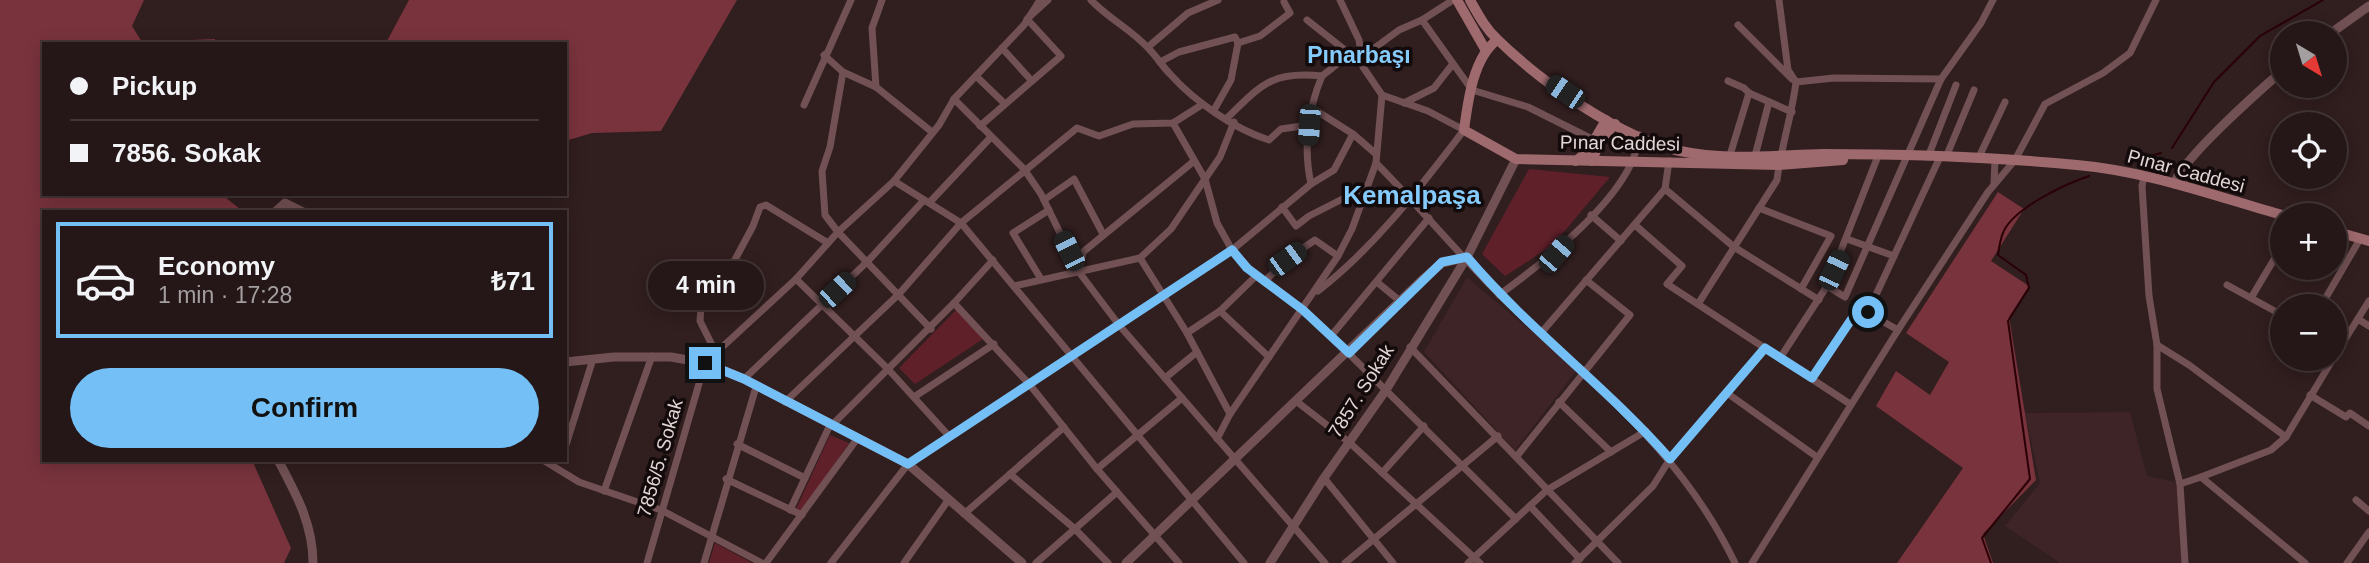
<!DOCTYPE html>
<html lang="en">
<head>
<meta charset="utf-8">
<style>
	body { margin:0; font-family:Arial,sans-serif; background:#312324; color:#f1f3f6; height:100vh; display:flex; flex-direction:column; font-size:26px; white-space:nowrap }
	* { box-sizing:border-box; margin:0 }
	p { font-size:23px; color:#a39fa1 }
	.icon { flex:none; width:38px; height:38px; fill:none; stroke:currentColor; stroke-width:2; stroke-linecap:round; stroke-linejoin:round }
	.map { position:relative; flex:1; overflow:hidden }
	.sheet { position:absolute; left:42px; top:210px; width:525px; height:252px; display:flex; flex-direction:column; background:#251617; border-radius:0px; box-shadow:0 4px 18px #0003,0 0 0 2px #423536 }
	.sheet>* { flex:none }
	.hud { position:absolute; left:42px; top:42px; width:525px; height:154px; border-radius:0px; box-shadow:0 4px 18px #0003,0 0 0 2px #423536; display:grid; align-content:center; height:154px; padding:0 28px; background:#251617 }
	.needle { width:46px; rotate:142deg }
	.fabs { position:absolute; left:2270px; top:21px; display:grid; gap:14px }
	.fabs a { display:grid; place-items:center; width:77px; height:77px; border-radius:50%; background:#251617; box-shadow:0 4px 18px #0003,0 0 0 2px #423536; font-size:35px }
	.end { position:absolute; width:32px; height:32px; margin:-16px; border:9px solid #74c0f6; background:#111; box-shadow:0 0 0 4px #111 }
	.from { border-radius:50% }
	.bubble { position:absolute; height:49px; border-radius:24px; background:#251617; box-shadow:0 4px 18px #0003,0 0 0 2px #423536; font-size:23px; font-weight:700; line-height:49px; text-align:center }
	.car { position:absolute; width:21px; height:42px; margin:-21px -10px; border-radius:9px; box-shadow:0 0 5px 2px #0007; background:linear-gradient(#222 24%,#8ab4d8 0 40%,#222 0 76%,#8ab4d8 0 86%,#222 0) }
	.hud b { display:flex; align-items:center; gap:24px; height:66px; font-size:26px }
	.hud b+b { border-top:2px solid #423536 }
	.hud i { width:18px; height:18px; background:#f1f3f6 }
	ul { padding:12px 0 0; list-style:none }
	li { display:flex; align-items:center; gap:21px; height:116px; margin:0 14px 10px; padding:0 14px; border:4px solid #423536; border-radius:0px }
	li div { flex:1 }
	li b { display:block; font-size:26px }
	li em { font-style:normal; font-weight:700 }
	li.on { border-color:#74c0f6 }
	li>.icon { width:63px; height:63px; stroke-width:1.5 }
	.action { display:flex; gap:14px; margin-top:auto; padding:14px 28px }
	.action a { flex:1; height:80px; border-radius:42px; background:#74c0f6; color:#111; font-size:28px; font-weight:700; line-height:80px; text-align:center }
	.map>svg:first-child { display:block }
	.built { fill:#3e2426 }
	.green { fill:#60202a }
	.forest { fill:#79333d }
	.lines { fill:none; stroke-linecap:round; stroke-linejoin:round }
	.stream { stroke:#2a0006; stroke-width:2 }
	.minor { stroke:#725154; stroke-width:7 }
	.tertiary { stroke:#725154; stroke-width:9 }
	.secondary { stroke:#9e6a6e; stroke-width:10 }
	.route { stroke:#74c0f6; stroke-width:9 }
	.labels { text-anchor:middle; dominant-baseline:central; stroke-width:7; stroke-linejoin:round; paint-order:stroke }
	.street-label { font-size:19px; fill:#e3d5d6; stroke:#130b0b }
	.quarter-label { font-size:23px; font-weight:bold; fill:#85cbfd; stroke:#130b0b }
	.district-label { font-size:26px; font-weight:bold; fill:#85cbfd; stroke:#130b0b }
</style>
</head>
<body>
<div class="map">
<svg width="2369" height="563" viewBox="0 0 2369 563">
	<rect width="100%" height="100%" fill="#311e1f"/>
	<g class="built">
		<polygon points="1467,277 1577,370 1515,450 1424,352"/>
		<polygon points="2130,412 2147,476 2176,482 2185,563 2060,563 2005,526 2040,483 2025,413"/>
	</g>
	<g class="green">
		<polygon points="1529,169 1610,177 1553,245 1505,276 1482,254"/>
		<polygon points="957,309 983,339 915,384 899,368"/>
		<polygon points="830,435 849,443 802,511 796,509"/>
		<polygon points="715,543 752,563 709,563"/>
	</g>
	<g class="forest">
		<polygon points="0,0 144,0 132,26 142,42 215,39 215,44 44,44 44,194 221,194 240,209 239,212 44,212 44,460 252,460 291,548 284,563 0,563"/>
		<polygon points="409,0 737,0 661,131 592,133 565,141 565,44 389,44 387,41"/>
		<polygon points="1998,192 2024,209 1991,261 2029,286 2009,317 2036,480 1983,534 1993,563 1897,563 1963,468 1876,406 1896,371 1930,395 1949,362 1906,333"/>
	</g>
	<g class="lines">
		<g class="stream">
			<polyline points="2172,148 2214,82 2260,36 2323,0"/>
			<polyline points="2128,162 2161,153"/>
			<path d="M1991,563L1982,538L2030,479L2008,321L2029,288L2026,275L1998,255C1999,248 2000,240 2003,233C2012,209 2065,184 2089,176"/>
		</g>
		<g class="minor">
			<path d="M1091,0C1109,19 1132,30 1149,49C1157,57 1162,66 1170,74C1194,101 1234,129 1269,140L1281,129L1309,125"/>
			<polyline points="1779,0 1788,70 1796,82"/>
			<polyline points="1307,20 1350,54"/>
			<polyline points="1422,20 1472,90 1528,107 1594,140"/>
			<polyline points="1738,25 1792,79"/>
			<polyline points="1148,47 1188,13 1218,0"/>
			<polyline points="1002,48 1031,80"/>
			<polyline points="824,55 843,72 876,87 932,132"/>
			<polyline points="1361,58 1399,30 1422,20 1453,0"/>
			<polyline points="1160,62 1179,52 1235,37 1238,43 1260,36 1290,13 1284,2"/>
			<polyline points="843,72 830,147 822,171 825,215 838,232 931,329"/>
			<polyline points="976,76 1004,103"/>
			<polyline points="1728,81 1744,88 1749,93 1730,155"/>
			<polyline points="876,87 872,28 882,0"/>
			<polyline points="1749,93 1792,112"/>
			<polyline points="954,99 1024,169 1041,194 1079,272 1119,325 1325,563"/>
			<polyline points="1404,103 1434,88 1452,65"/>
			<polyline points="804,105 851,0"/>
			<polyline points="1312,108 1353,134 1376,154"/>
			<polyline points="1214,110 1231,80 1238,43"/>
			<path d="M1227,118C1262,84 1272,71 1322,76L1350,54L1361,58"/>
			<polyline points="1173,123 1205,179 1217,223 1232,250 1256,276 1303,310 1331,336 1516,519"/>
			<polyline points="980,126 1061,56 1027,19 1048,0"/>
			<polyline points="1755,156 1769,102"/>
			<polyline points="1928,157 1956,85"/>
			<polyline points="1946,157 1974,90"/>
			<polyline points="1978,159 2005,102"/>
			<path d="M1376,163C1419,206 1458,254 1501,296C1590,384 1678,445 1735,563"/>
			<polyline points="2144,177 2142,186 2149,296 2157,345 2157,389 2180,484 2185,563"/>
			<polyline points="894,181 961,223 1244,563"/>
			<polyline points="1311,184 1334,170 1353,134"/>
			<polyline points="1994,184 1995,160"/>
			<polyline points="1665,189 1734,247 1819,300"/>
			<polyline points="1044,200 1074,179 1103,234"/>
			<polyline points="930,202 991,137"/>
			<polyline points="1282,207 1296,226 1309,216 1366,187"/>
			<polyline points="1759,208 1831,236 1801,289"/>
			<polyline points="1591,215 1621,241"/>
			<polyline points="1635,225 1682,266 1667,284 1780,358"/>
			<polyline points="1847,239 1894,256"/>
			<polyline points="1140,258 1187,333 1230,414"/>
			<polyline points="993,260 954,303 1030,385 1097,469 1179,563"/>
			<polyline points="1079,271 1083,252 1193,162"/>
			<polyline points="796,279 888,369 949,436"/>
			<polyline points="1041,279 1013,233 1049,210"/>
			<polyline points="1264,282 1287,259 1315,240 1338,256"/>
			<polyline points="1378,283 1400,301"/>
			<polyline points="2227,285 2282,315"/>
			<polyline points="1014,286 1140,258 1171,229 1220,157 1234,122"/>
			<polyline points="1827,286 1845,297 1941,79 1981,23 1993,0"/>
			<path d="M1318,291C1376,246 1420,187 1464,130L1428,111L1382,95"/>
			<path d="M1499,295C1543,263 1636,192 1639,135"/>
			<polyline points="2251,298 2282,246"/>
			<path d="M1698,304L1777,180C1781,147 1792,115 1796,82L1834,78L1941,79"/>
			<polyline points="2321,306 2360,239"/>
			<polyline points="1220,311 1269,357"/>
			<polyline points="1868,312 1940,157"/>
			<polyline points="2358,319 2369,326"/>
			<polyline points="1187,333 1220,311 1256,276"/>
			<polyline points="1541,333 1665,189 1669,161"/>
			<polyline points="1331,336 1429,218"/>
			<polyline points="2157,345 2189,365 2286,437 2333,359"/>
			<polyline points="1410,347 1618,563"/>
			<polyline points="715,351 700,321 701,307 730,269 753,226 760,207 766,205 828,243"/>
			<polyline points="2334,357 2369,301"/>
			<polyline points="1165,378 1197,352"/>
			<polyline points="1812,378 1859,308 1898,330"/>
			<polyline points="744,379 868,261 924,200"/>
			<polyline points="1727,393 1817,457"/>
			<polyline points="2310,395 2346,417 2350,413 2369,426"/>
			<polyline points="914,397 994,344"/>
			<polyline points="1296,401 1350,443 1480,563"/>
			<polyline points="785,402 899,294 961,223 1077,128 1099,136 1133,124 1173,123 1203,104"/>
			<polyline points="1559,402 1611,452"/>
			<polyline points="1850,404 1780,358 1827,286 1878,156"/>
			<polyline points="832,425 954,303"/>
			<polyline points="1217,439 1230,414 1338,256 1352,229 1376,163 1382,95 1363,67 1359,40 1340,0"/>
			<polyline points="737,444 805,478"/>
			<polyline points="565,448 593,359"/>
			<polyline points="1517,456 1630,315 1586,280"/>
			<polyline points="543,460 579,482 661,510 762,563"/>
			<polyline points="1097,469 1182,398"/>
			<polyline points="1382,473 1424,426"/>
			<polyline points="1010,474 1075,529 1108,563"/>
			<polyline points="2201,477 2271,450 2286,437"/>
			<polyline points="1324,478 1393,563"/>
			<polyline points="726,479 802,515"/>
			<polyline points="2180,484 2201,477 2305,563"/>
			<polyline points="604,491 652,356"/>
			<polyline points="2356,500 2369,511"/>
			<polyline points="1530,506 1580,559"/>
			<polyline points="790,510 830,425"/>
			<polyline points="964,514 1064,427"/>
			<polyline points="647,563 705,363 796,279 838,232 894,181 939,125 954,99 1024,25 1040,0"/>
			<polyline points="704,563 756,387"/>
			<polyline points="766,563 857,439"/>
			<path d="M831,563L908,464L1232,250L1311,184C1303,148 1308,109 1322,76"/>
			<polyline points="904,563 949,499"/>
			<polyline points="1036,563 1117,492"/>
			<polyline points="1345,563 1498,436"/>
			<polyline points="1468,563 1547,490 1646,431"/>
			<polyline points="1575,563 1653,486 1670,459 1765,348"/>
			<polyline points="1752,563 1898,330 1988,192 2015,160 2045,104 2103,73 2130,53 2156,0"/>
			<polyline points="2347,563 2369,532"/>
		</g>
		<g class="tertiary">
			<polyline points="2331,33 2369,6"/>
			<path d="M2174,184C2182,159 2259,91 2282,71"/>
			<polyline points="275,212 285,203 303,212"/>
			<polyline points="565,362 614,357 671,357 705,363 744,379 908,464 1022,563"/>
			<path d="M278,460C296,494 313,524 313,563"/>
			<polyline points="1126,563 1422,280 1442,263 1467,257"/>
			<polyline points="1270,563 1324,478 1386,390 1467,257 1516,159"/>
		</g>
		<g class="secondary">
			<polyline points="1457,0 1485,49"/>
			<path d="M1470,0C1478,14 1485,28 1497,39C1541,82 1620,138 1680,151C1726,161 1777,155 1823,154C1907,154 1993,157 2077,165C2147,171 2215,196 2282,215"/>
			<path d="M1497,40C1473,58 1468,101 1464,130L1516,159L1779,165L1843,160"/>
			<polyline points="1576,161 1588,151 1606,120"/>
			<polyline points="1592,161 1600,140 1615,124"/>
			<polyline points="2334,231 2369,241"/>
		</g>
	</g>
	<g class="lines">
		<path class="route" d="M705,363L744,379L908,464L1232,250L1247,268L1303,310L1349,353L1442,262L1467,257C1529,330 1607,387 1670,459L1765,348L1812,378L1859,308L1868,312"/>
	</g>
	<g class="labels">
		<g class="street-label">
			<text transform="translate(1620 143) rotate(1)">Pınar Caddesi</text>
			<text transform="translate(2186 171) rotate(15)">Pınar Caddesi</text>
			<text transform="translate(1361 391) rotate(-58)">7857. Sokak</text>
			<text transform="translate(660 458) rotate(-74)">7856/5. Sokak</text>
		</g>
		<g class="quarter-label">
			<text x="1359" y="55">Pınarbaşı</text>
		</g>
		<g class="district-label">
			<text x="1412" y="195">Kemalpaşa</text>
		</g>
	</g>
</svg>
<div class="fabs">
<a><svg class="needle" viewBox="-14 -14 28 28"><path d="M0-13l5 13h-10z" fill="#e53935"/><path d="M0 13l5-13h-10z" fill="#a39fa1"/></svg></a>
<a><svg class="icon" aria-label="locate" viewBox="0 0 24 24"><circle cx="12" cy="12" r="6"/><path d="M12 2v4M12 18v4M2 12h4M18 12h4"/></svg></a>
<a>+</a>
<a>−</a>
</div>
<i class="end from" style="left:1868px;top:312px"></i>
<i class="end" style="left:705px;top:363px"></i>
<div class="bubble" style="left:648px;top:261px;width:116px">4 min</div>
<i class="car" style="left:1565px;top:92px;rotate:304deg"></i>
<i class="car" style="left:1309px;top:125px;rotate:184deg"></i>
<i class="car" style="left:1069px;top:251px;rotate:334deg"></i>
<i class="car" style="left:1556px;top:254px;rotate:41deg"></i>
<i class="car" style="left:1287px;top:259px;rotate:54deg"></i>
<i class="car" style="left:1834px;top:270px;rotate:25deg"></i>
<i class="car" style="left:837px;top:290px;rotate:47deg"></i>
<div class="hud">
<b><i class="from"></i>Pickup</b>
<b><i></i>7856. Sokak</b>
</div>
<section class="sheet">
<ul>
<li class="on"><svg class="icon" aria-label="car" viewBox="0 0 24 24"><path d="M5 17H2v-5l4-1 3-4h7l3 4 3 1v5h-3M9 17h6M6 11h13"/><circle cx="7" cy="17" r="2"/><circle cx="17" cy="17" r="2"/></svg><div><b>Economy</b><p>1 min · 17:28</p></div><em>₺71</em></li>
</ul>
<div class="action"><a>Confirm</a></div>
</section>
</div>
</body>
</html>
